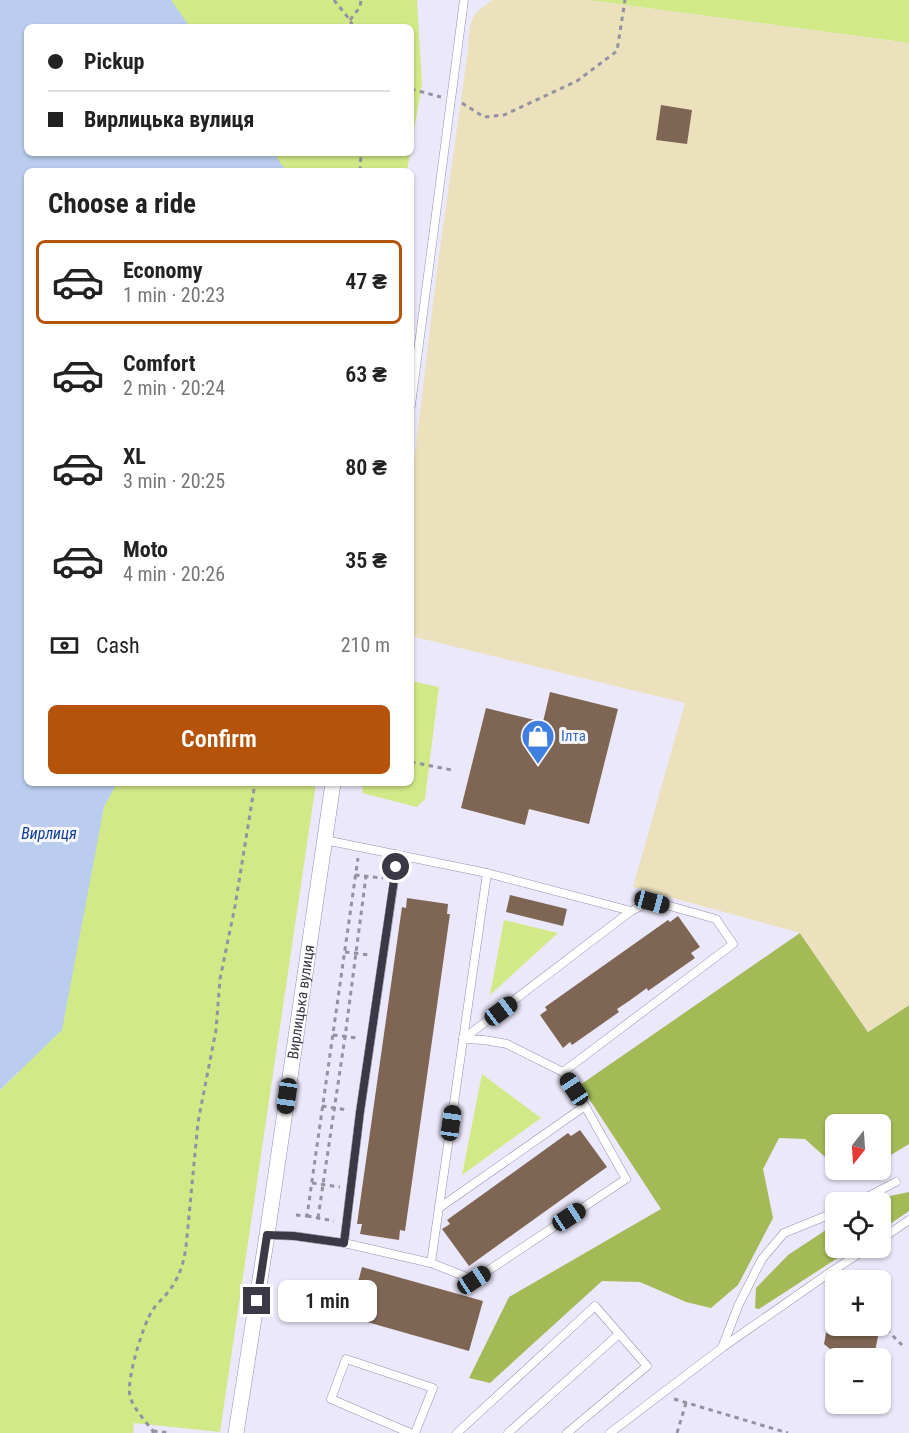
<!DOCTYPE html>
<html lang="en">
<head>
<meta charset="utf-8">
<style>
	body { margin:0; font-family:"Roboto Condensed",sans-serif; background:#f2f2f2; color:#222; height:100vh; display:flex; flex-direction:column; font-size:22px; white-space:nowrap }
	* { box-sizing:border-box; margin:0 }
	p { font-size:20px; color:#767676 }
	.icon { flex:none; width:33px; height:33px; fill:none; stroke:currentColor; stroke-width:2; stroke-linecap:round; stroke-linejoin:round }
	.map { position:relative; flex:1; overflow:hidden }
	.sheet { position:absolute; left:24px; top:168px; width:390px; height:618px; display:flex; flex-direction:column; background:#fff; border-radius:9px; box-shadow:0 2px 4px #0004 }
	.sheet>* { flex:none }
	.top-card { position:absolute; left:24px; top:24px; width:390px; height:132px; border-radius:9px; box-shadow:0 2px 4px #0004; display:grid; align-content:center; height:132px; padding:0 24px; background:#fff }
	.needle { width:39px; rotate:197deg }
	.tools { position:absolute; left:825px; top:1114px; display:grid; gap:12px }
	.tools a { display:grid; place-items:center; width:66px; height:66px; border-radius:9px; background:#fff; box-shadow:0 2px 4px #0004; font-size:30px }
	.end { position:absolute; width:27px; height:27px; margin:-14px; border:8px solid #3b3945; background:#fff; box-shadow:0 0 0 3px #fff }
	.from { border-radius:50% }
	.bubble { position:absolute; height:42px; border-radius:9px; background:#fff; box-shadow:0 2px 4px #0004; font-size:20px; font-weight:600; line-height:42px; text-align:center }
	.car { position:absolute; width:18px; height:36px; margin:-18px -9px; border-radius:8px; box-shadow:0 0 4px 2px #0007; background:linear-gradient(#222 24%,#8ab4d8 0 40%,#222 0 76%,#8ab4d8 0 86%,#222 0) }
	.top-card b { display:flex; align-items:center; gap:21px; height:57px; font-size:22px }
	.top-card b+b { border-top:2px solid #e0e0e0 }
	.top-card i { width:15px; height:15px; background:#222 }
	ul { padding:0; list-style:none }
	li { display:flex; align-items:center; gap:18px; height:84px; margin:0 12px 9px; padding:0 12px; border:3px solid transparent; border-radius:9px }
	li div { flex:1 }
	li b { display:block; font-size:22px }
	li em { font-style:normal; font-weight:600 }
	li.on { border-color:#b45309 }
	li>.icon { width:54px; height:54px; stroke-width:1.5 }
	h2 { padding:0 24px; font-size:27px; line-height:72px }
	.pay { display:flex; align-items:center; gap:15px; height:66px; padding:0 24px; font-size:22px }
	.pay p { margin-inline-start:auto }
	.cta { display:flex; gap:12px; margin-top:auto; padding:12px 24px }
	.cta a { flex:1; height:69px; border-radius:9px; background:#b45309; color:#fff; font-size:24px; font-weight:600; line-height:69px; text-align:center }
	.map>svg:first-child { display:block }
	.green { fill:#d2e987 }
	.forest { fill:#a3ba57 }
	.sand { fill:#ebe2bd }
	.water { fill:#bacdef }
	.building { fill:#7f6654 }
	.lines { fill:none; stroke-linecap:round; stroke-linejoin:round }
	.service-casing { stroke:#958fac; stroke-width:9 }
	.minor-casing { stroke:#958fac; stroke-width:16 }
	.path { stroke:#9491a1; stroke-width:3; stroke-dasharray:4.5 4.5; stroke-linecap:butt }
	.service { stroke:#fff; stroke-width:8 }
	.minor { stroke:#fff; stroke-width:15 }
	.route { stroke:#3b3945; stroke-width:8 }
	.labels { text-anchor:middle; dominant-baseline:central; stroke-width:6; stroke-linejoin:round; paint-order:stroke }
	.shop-label { font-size:15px; fill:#366cbe; stroke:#f9f7fe; text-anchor:start }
	.street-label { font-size:15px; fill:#3b3945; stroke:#f9f7fe }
	.water-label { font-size:16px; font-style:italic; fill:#0d3f9a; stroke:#f9f7fe }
</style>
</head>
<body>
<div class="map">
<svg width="909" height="1433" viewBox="0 0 909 1433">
	<rect width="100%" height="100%" fill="#ece8fb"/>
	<g class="green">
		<polygon points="134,0 417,0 422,84 411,147 411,27 151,27"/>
		<polygon points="587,0 909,0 909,43"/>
		<polygon points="274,153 410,153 407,171 274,171 275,155"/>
		<polygon points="411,681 439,687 425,799 417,807 362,793 363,783 411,783"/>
		<polygon points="115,783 316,783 220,1432 134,1423 133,1433 0,1433 0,1090 18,1073 104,807"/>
		<polygon points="504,920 558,933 490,995"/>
		<polygon points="482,1074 541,1118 462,1175"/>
	</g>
	<g class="forest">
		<polygon points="800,933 868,1032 909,1005 909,1144 881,1161 880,1125 836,1125 835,1166 805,1139 779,1138 763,1169 773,1218 738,1285 711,1308 686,1302 640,1282 602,1281 490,1383 469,1378 509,1297 661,1209 580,1085"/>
		<polygon points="909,1192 909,1211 881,1230 880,1203 868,1203 875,1199"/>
		<polygon points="835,1224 836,1248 853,1248 759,1309 755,1308 756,1288 788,1255"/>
	</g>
	<path class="sand" d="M493,0H587L909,43V1005L868,1032L800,933L633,887L685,703L411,636V487L437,270L468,50C470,23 468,15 493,0Z"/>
	<polygon class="water" points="0,0 171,0 190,27 27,27 27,153 274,153 286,171 27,171 27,783 117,783 104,807 62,1030 0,1090"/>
	<g class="building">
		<polygon points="661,105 692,110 687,144 656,140"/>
		<polygon points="550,692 618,709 589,824 529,809 525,825 461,808 486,708 543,722"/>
		<polygon points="510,895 567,909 563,926 506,912"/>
		<polygon points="407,898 448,904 447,914 450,914 405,1231 400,1230 399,1240 360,1234 362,1224 357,1224 402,907 406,908"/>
		<polygon points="678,916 700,947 691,953 695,958 648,991 647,988 629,1001 617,1009 619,1012 572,1045 570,1042 563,1048 540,1015 547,1010 545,1007 668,920 670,922"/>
		<polygon points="580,1130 607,1167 469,1266 442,1229 450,1224 447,1220 568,1133 571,1136"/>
		<polygon points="362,1267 483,1301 469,1351 353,1318 359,1297 356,1290"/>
		<polygon points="834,1328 878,1336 874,1357 830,1349 824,1344 826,1333"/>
	</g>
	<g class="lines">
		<defs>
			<g id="service">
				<polyline points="411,405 464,0"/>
				<polyline points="325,840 487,873 631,911 652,901 716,919 733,944 563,1072 507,1044 484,1040 463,1039"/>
				<polyline points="463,1039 631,911"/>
				<polyline points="855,1203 896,1182"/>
				<polyline points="439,1208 585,1106 563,1072"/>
				<polyline points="267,1235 294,1236 344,1243 431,1263 487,873"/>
				<polyline points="880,1240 909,1220"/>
				<polyline points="344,1243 360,1112 398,855"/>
				<polyline points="431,1263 474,1280 626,1179 585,1106"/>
				<polyline points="723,1345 739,1304 762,1259 784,1233 836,1212"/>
				<polyline points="410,1433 331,1399 346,1359 433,1388 415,1433"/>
				<polyline points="457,1433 595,1306 647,1366 567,1433"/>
				<polyline points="508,1433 619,1334"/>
				<polyline points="610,1433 723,1347 832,1271 868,1248"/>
			</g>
			<g id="minor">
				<path id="s1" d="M236,1433L267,1235L333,783"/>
			</g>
		</defs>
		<use href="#service" class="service-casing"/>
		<use href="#minor" class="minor-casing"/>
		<g class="path">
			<polyline points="334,0 350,20 353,27"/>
			<polyline points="350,20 360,7 361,0"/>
			<polyline points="411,89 441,97"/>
			<polyline points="462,103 484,117 504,115 577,81 617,51 625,0"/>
			<polyline points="360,171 361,153"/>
			<polyline points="411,762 452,770"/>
			<polyline points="355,875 383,878"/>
			<polyline points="345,952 370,955"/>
			<polyline points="333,1035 358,1038"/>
			<polyline points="322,1106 347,1110"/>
			<polyline points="312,1183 340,1187"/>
			<polyline points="296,1215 307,1216 358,858"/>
			<polyline points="307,1216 334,1221"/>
			<polyline points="318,1218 345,1037 366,876"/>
			<polyline points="880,1323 902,1345"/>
			<polyline points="674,1399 788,1433"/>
			<polyline points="153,1431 171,1433"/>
			<path d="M153,1433V1431C146,1422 133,1408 130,1396C126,1380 143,1325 152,1311C155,1306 160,1301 164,1297C178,1281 183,1267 186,1247L198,1122L216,1030L220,979L235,906L255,783"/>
			<polyline points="677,1433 686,1403"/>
		</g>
		<use href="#service" class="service"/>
		<use href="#minor" class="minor"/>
	</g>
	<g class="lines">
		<polyline class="route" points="257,1301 267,1235 294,1236 344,1243 360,1112 396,867"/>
	</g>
	<defs>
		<symbol id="shop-pin" viewBox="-11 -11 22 30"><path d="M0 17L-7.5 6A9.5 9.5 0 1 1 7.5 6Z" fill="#3f7fe0" stroke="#f9f7fe"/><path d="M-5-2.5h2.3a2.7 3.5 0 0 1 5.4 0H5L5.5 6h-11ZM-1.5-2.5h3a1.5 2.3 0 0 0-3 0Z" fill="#fff"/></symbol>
	</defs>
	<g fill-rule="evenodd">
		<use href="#shop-pin" x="519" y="717" width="38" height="52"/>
	</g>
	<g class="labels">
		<g class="shop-label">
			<text x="561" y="736">Ілта</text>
		</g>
		<g class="street-label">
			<text stroke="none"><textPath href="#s1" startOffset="436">Вирлицька вулиця</textPath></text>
		</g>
		<g class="water-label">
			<text x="49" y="833">Вирлиця</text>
		</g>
	</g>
</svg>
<div class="tools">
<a><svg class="needle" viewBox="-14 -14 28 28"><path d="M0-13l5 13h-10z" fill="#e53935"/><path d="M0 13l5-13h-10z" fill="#767676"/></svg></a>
<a><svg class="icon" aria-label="locate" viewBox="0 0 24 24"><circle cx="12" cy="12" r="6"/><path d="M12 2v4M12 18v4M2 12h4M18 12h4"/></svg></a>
<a>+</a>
<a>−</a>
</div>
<i class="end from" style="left:396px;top:867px"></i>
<i class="end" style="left:257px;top:1301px"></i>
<div class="bubble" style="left:278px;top:1280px;width:99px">1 min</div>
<i class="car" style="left:652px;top:902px;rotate:105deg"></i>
<i class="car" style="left:501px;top:1011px;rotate:53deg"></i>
<i class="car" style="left:574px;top:1089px;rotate:326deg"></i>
<i class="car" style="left:287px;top:1096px;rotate:188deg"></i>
<i class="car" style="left:451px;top:1123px;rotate:8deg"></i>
<i class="car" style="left:569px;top:1217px;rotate:57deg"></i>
<i class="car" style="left:474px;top:1280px;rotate:57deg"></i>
<div class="top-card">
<b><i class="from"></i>Pickup</b>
<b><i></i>Вирлицька вулиця</b>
</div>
<section class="sheet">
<h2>Choose a ride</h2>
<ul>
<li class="on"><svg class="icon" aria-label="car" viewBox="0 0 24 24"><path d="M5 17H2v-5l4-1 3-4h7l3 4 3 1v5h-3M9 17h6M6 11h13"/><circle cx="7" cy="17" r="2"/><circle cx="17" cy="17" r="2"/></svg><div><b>Economy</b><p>1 min · 20:23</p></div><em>47 ₴</em></li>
<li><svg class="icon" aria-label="car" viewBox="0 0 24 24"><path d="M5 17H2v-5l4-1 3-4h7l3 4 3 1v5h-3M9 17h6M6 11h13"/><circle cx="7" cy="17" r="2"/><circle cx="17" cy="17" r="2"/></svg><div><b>Comfort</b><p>2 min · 20:24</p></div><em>63 ₴</em></li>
<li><svg class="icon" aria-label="car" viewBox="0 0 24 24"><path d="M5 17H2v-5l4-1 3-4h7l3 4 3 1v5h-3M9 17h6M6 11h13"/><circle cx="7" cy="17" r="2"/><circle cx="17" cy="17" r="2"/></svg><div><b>XL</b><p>3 min · 20:25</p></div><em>80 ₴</em></li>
<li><svg class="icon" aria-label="car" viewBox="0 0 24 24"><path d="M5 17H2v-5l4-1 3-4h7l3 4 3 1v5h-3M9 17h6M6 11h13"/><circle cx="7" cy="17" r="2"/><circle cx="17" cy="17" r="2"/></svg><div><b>Moto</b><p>4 min · 20:26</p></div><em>35 ₴</em></li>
</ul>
<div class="pay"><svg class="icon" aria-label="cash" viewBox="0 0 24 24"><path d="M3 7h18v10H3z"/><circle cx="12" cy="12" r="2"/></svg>Cash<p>210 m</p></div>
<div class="cta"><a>Confirm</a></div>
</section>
</div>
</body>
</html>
